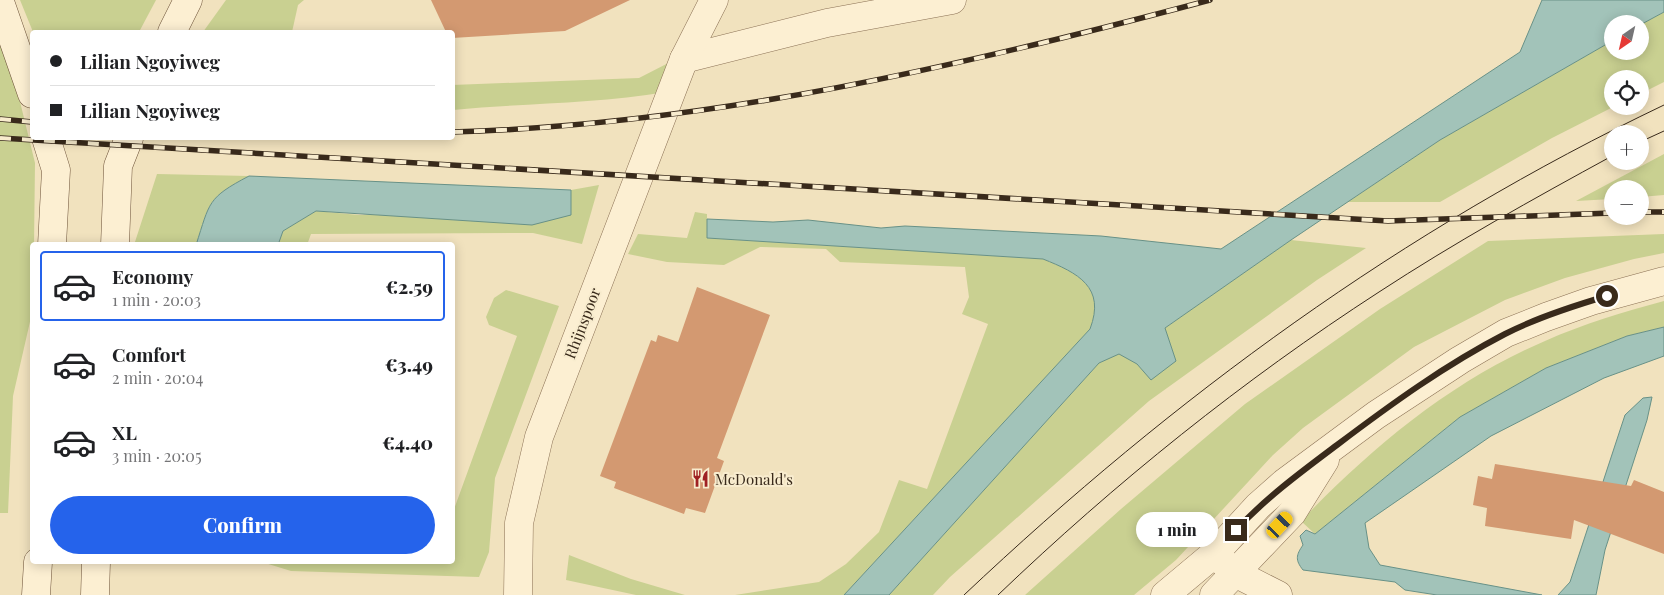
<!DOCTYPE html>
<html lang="en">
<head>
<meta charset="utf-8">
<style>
	body { margin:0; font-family:"Playfair Display",serif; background:#f2f2f2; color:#202124; height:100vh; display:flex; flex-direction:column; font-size:19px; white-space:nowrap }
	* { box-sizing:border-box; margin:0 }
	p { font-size:16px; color:#757577 }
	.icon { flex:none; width:28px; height:28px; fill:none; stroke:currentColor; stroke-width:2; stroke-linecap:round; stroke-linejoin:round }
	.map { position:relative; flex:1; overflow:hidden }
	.details { position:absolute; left:30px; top:242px; width:425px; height:322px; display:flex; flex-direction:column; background:#fff; border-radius:5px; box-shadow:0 2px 12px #0003 }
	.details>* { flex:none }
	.banner { position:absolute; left:30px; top:30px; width:425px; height:110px; border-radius:5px; box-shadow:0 2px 12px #0003; display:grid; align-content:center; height:110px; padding:0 20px; background:#fff }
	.needle { width:32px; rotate:214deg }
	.fabs { position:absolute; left:1604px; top:15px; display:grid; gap:10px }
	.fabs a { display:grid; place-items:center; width:45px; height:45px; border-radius:50%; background:#fff; box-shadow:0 2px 12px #0003; font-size:25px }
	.end { position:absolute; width:22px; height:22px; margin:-11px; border:6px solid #392a1b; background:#fff; box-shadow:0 0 0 2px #fff }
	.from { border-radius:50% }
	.bubble { position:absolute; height:35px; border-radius:18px; background:#fff; box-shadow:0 2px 12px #0003; font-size:16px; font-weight:800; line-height:35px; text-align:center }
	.car { position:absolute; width:15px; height:30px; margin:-15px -8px; border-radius:6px; box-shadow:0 0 4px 1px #0007; background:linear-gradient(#f5c518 24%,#345 0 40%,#f5c518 0 76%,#345 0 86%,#f5c518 0) }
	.banner b { display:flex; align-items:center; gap:18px; height:48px; font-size:19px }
	.banner b+b { border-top:1px solid #e0e0e0 }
	.banner i { width:12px; height:12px; background:#202124 }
	ul { padding:9px 0 0; list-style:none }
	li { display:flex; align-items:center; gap:15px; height:70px; margin:0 10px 8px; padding:0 10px; border:2px solid transparent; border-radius:5px }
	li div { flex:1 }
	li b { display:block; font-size:19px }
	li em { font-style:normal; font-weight:800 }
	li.active { border-color:#2563eb }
	li>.icon { width:45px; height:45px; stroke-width:1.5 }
	.button { display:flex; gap:10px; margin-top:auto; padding:10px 20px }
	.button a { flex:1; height:58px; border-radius:30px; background:#2563eb; color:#fff; font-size:20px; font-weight:800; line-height:58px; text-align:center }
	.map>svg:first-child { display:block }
	.green { fill:#c9d091 }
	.water { fill:#a2c3b9; stroke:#689187 }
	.building { fill:#d39971 }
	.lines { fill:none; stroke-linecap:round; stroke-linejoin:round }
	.street-casing { stroke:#8b7155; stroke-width:29 }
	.secondary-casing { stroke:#6d5239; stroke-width:29 }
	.street { stroke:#fcefd2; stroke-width:28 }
	.secondary { stroke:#fcefd2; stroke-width:28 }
	.tram { stroke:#392a1b; stroke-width:1 }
	.rail-casing { stroke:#392a1b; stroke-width:5.5 }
	.rail { stroke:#f8ecce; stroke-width:4; stroke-dasharray:11; stroke-linecap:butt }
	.route { stroke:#392a1b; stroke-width:6 }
	.labels { text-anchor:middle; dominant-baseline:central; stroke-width:4; stroke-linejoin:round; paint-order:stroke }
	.street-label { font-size:15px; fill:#392a1b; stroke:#f8ecce }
	.poi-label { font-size:15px; fill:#392a1b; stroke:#f8ecce; text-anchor:start }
</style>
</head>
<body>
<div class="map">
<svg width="1664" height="595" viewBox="0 0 1664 595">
	<rect width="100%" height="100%" fill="#f1e2be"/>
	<g class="green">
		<polygon points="20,0 156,0 139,32 33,32"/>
		<polygon points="226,0 304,0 298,5 292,32 203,32"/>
		<polygon points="1664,12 1664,82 1640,94 1640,79 1612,79 1612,106 1615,106 1552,138 1440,202 1348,202 1440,140 1612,41 1612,51 1640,51 1640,25"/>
		<polygon points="0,34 12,69 35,163 34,245 32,245 32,313 13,396 8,513 0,513"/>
		<path d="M682,56L666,92C596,104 524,103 453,110L452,85L639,78Z"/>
		<polygon points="1664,154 1664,195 1640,197 1640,189 1612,189 1612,199 1576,201"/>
		<path d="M157,174L249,176C207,198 210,202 196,245H134Z"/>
		<polygon points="599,185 582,244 533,233 311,234 307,245 278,245 283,231 316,211 359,215 571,215 571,190"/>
		<path d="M695,212L707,214V238L1043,259C1078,273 1106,287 1090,329L844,595H735L819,582L846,564L879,532L899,480L927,489L988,324L962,314L969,297L965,267L840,262L826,249L760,247L724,265L667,262L628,254L638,234L687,238Z"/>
		<polygon points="1664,234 1664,253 1634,259 1565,278 1505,300 1414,347 1303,428 1273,455 1176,560 1134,595 1025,595 1121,509 1245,404 1380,309 1488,241"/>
		<polygon points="1291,240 1366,248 1317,280 1149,401 950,577 933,595 889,595 1099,363 1119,353 1137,364 1151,379 1165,328"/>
		<polygon points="506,290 559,306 495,478 489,552 479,577 291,571 265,563 452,562 453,512 517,336 489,325 486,317 494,298"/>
		<path d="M1664,301V327L1627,336L1546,368L1460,417L1315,534L1301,521C1371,448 1451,381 1545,341C1583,324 1623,312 1664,301Z"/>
		<polygon points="569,555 631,579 685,595 636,595 566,580"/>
	</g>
	<g class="water">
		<path d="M1542,0H1664V12L1640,25L1612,24V41L1440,140L1291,240L1165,328L1176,361L1151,380L1137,364L1119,354L1099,363L889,595H844L1090,329C1106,287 1078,273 1043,259L707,238V219L773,222L808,220L881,228L905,226L1101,236L1221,249L1520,52Z"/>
		<path d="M249,176L571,190V215L532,225L316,211L283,231L278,245H196C210,202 207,198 249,176Z"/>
		<path d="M1664,327V356L1604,378L1491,436L1365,523L1369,548L1380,565L1542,595H1437L1405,590L1395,582L1303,570C1295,560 1296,555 1303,545L1300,536L1306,530L1315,534L1460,417L1546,368L1627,336Z"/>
		<polygon points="1652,397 1647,420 1605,550 1596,595 1558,595 1570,582 1625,415 1643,398"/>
	</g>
	<g class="building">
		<polygon points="431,0 630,0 565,31 452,38 452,32 446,32"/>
		<polygon points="697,287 770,315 717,458 724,461 705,513 686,508 684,514 614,488 616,482 600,476 651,340 656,342 658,335 678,342"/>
		<polygon points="1495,464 1631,486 1634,480 1664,492 1664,554 1574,520 1571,539 1485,526 1487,508 1473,505 1478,476 1492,479"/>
	</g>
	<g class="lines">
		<defs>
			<g id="street">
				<polyline points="684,59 827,23 952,0"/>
				<polyline points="1222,561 1235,573 1278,595"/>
				<polyline points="518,595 519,523 539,437 684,59 714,0"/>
				<polyline points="1165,595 1214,554 1258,506 1284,483 1376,415 1460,360 1506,333 1546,317 1591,301 1664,281"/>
				<polyline points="1214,595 1292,513 1325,460"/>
			</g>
			<g id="secondary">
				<polyline points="0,2 32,94"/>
				<polyline points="172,32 188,0"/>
				<polyline points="46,138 56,170 52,245"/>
				<polyline points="115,245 118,166 129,138"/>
				<polyline points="36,595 38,562"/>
				<polyline points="95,595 96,562"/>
			</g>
		</defs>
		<use href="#street" class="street-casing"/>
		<use href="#secondary" class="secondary-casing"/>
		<use href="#street" class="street"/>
		<use href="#secondary" class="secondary"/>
		<g class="tram">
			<polyline points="1640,142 1664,131"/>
			<path d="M964,595C1175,396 1402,230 1664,105"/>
			<path d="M998,595C1115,483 1243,380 1379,292C1454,243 1533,199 1612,156"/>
		</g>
		<defs>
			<g id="rail">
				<polyline points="0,119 32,122"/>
				<path d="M452,132C709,125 962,66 1210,0"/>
				<polyline points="0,138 1388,221 1612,213"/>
				<polyline points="1640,212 1664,212"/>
			</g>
		</defs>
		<use href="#rail" class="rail-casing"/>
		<use href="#rail" class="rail"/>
	</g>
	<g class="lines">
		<path class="route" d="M1236,530C1267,497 1301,472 1337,445C1390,405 1445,365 1505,334C1536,318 1573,306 1607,296"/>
	</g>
	<defs>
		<symbol id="restaurant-bare" viewBox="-9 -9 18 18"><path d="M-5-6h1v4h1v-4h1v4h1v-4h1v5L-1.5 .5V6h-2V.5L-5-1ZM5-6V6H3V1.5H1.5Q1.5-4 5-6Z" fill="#9f2023" stroke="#f8ecce" stroke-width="2.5" paint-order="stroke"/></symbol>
	</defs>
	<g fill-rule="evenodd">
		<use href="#restaurant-bare" x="688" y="466" width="25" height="25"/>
	</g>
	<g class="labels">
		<g class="street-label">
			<text transform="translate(582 323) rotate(-69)">Rhijnspoor</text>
		</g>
		<g class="poi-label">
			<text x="715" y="479">McDonald's</text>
		</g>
	</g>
</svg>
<div class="fabs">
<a><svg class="needle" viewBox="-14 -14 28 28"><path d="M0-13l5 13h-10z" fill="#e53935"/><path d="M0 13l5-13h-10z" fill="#757577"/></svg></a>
<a><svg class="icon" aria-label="locate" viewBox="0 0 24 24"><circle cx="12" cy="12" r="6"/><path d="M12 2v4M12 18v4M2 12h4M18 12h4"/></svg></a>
<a>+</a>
<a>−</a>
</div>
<i class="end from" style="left:1607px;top:296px"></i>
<i class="end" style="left:1236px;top:530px"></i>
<div class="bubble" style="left:1136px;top:512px;width:82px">1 min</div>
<i class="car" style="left:1280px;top:525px;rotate:43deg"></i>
<div class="banner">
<b><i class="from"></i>Lilian Ngoyiweg</b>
<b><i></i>Lilian Ngoyiweg</b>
</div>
<section class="details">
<ul>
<li class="active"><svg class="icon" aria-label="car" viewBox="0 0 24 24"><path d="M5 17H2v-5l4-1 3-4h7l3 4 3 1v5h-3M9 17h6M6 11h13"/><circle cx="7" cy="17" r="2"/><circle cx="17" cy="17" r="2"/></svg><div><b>Economy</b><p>1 min · 20:03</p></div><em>€2.59</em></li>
<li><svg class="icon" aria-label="car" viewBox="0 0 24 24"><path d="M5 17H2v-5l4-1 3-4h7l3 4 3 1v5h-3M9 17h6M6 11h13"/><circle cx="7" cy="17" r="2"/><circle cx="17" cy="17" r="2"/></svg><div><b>Comfort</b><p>2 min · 20:04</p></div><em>€3.49</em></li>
<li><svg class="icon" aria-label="car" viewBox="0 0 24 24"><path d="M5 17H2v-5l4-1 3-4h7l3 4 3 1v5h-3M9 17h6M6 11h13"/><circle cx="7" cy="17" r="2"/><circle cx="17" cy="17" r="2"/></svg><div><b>XL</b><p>3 min · 20:05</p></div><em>€4.40</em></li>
</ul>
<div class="button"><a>Confirm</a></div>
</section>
</div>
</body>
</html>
